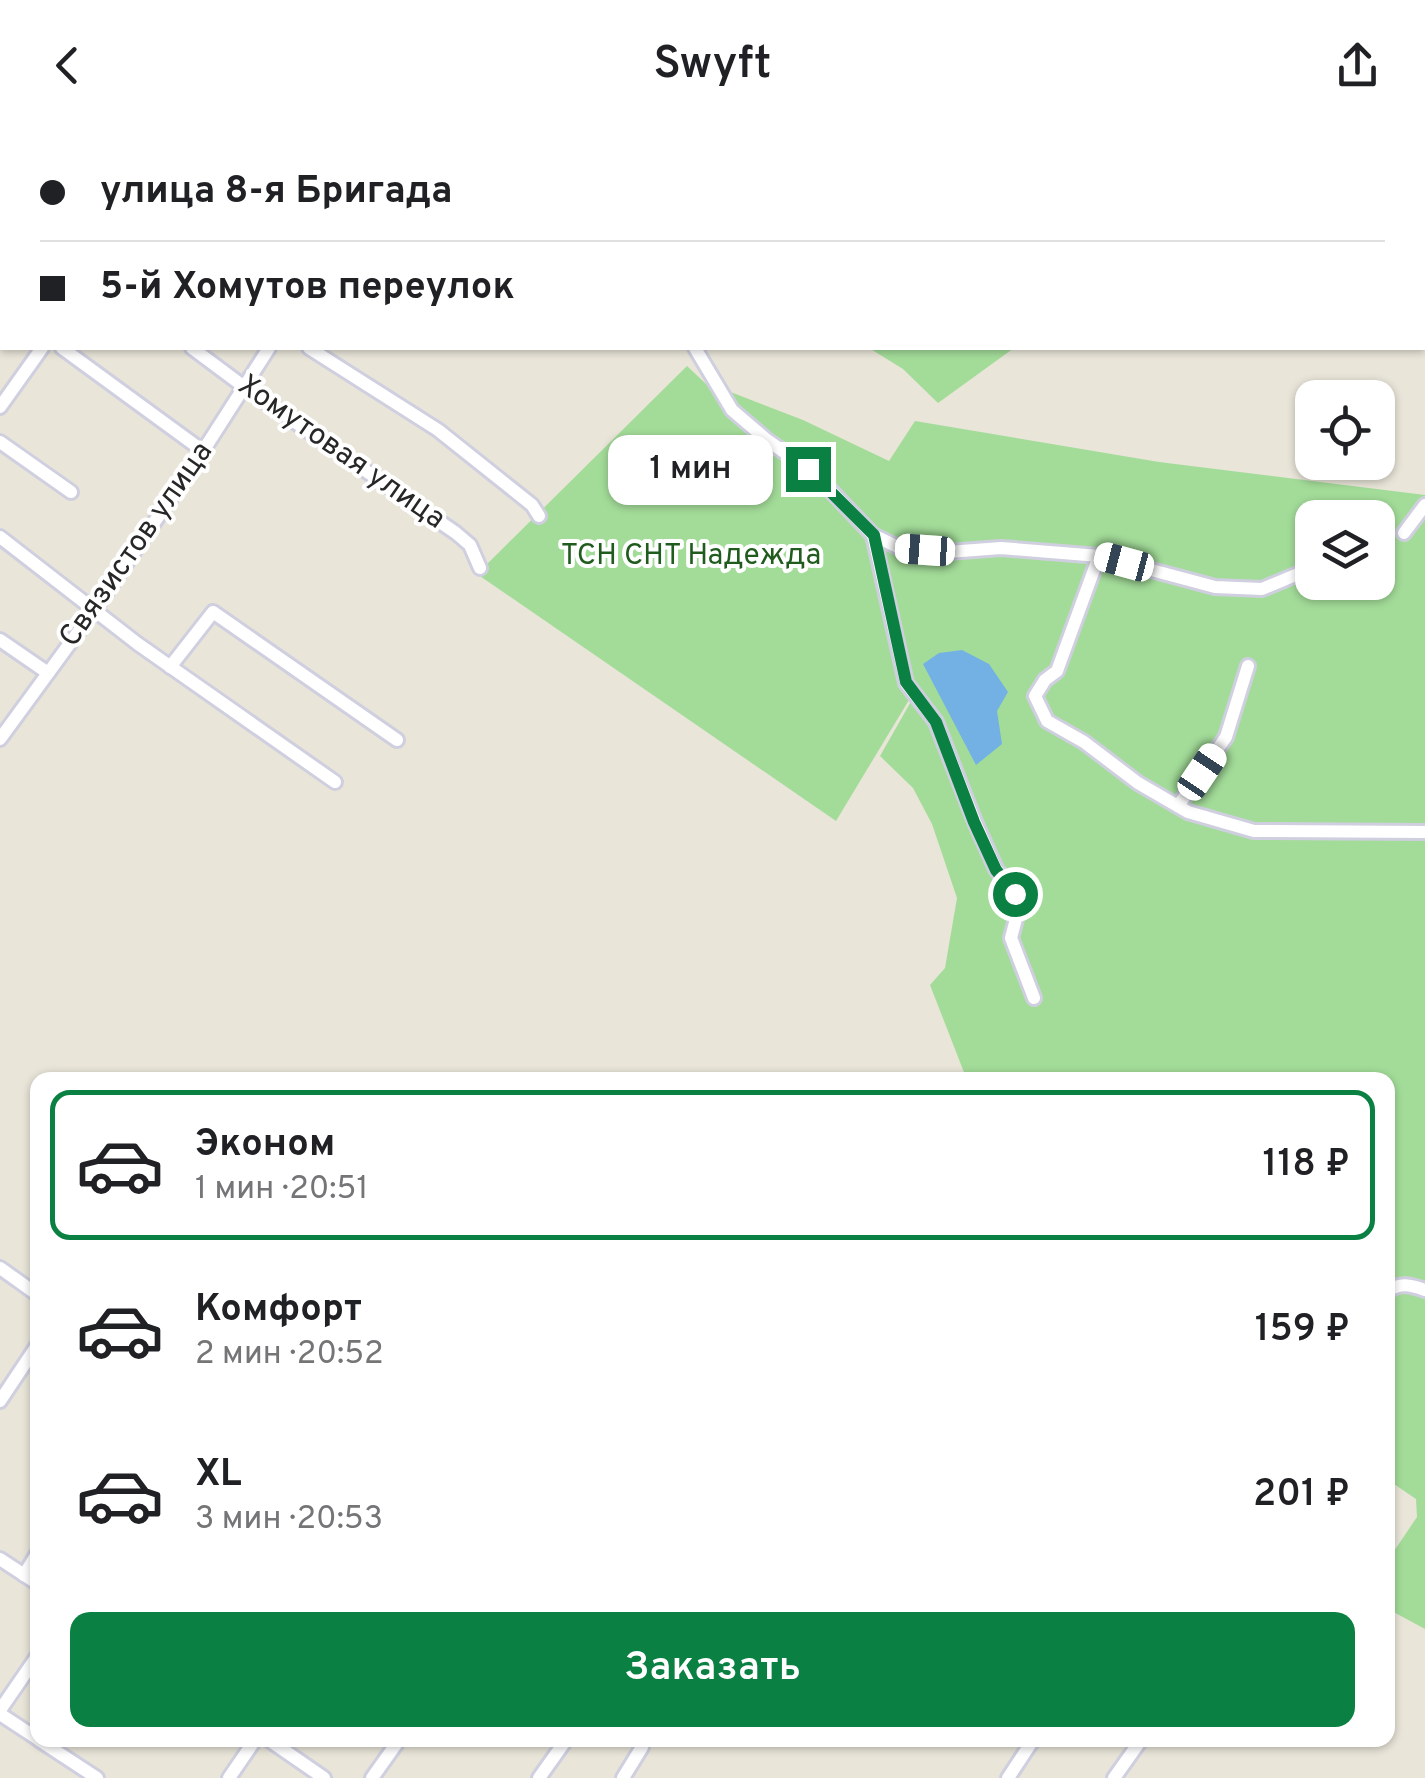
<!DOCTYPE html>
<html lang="ru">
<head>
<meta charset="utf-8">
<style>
	body { margin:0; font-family:Overpass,sans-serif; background:#f6f6f6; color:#202124; height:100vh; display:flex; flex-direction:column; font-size:38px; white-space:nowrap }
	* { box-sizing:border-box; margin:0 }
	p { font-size:32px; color:#757577 }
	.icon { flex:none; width:55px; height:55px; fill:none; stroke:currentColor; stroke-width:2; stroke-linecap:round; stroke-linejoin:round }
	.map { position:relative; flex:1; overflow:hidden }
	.sheet { position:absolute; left:30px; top:942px; width:1365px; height:675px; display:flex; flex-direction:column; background:#fff; border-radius:20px; box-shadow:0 2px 8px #0004 }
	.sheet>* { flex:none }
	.top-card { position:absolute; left:0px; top:0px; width:1425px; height:220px; box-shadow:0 2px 8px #0004; display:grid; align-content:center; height:220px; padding:0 40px; background:#fff }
	.tools { position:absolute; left:1295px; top:250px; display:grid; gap:20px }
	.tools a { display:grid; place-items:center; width:100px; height:100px; border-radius:20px; background:#fff; box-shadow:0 2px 8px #0004; font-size:50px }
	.end { position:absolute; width:45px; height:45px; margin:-22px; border:12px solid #0b8043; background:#fff; box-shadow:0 0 0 5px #fff }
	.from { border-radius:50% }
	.bubble { position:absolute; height:70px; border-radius:20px; background:#fff; box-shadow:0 2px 8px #0004; font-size:32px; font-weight:600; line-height:70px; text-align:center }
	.car { position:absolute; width:30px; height:60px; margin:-30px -15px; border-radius:12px; box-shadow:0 0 8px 2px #0007; background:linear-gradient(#fff 24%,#345 0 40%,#fff 0 76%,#345 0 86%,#fff 0) }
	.top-card b { display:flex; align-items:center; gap:35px; height:95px; font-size:38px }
	.top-card b+b { border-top:2px solid #e0e0e0 }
	.top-card i { width:25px; height:25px; background:#202124 }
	ul { padding:18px 0 0; list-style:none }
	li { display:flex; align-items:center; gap:30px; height:150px; margin:0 20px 15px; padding:0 20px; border:5px solid transparent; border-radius:20px }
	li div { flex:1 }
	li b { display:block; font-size:38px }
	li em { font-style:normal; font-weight:600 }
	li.active { border-color:#0b8043 }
	li>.icon { width:90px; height:90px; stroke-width:1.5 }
	.action { display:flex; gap:20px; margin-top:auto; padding:20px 40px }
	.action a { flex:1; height:115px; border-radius:20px; background:#0b8043; color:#fff; font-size:40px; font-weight:600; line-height:115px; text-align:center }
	header { display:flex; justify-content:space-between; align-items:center; height:130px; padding:0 40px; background:#fff; font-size:45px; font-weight:600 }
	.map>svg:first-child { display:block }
	.green { fill:#a3dc99; fill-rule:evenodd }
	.water { fill:#73b1e4 }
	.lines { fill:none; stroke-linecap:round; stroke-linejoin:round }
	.minor-casing { stroke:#cfcfdf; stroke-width:18 }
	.major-casing { stroke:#c7c7c7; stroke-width:20 }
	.minor { stroke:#fff; stroke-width:12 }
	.major { stroke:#e4de62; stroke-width:15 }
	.route { stroke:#0b8043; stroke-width:12 }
	.labels { text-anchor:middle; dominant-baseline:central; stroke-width:8; stroke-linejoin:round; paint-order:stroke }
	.street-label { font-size:30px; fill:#272727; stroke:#fff }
	.park-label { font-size:30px; fill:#205c1e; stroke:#fff }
</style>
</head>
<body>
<header><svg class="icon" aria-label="back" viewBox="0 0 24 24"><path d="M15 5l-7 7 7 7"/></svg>Swyft<svg class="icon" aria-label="share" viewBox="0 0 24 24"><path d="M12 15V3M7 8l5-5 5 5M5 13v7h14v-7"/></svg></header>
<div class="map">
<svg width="1425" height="1648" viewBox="0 0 1425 1648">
	<rect width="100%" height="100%" fill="#e9e5d9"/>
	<g class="green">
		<polygon points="0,0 109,0 107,2 2,2 2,56 0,55"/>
		<polygon points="810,0 1084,0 1083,2 810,2"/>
		<polygon points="869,218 1014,218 938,273 903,239"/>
		<polygon points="687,236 871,409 909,570 836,691 477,444"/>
		<path d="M710,254L803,290L889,331L915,291L1159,332L1425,365V1499L1388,1479V1430L1417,1387L1416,1369L1388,1350V950H967L930,855L945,838L957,768L932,694L913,658L880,626L913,568L878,413ZM1312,388H1378V452H1312Z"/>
	</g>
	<polygon class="water" points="962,520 989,534 1008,562 997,581 1002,614 976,635 923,534 939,523"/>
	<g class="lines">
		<defs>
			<g id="minor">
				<polyline points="309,0 313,2"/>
				<polyline points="634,0 635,2"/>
				<polyline points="202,2 204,0"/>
				<polyline points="421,2 423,0"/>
				<polyline points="0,97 2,98"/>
				<polyline points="0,204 2,200"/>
				<polyline points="62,218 203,321"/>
				<polyline points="192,218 247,259 456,403 470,415 480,438"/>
				<polyline points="309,218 438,300 532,375 539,386"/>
				<polyline points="695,218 732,280 767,310 814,343 873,405 902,419 948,422 1001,418 1099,426 1215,457 1262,459 1312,438"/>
				<polyline points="0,277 42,218"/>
				<polyline points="0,312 71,362"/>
				<polyline points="1404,403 1425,375"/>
				<polyline points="873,405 906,553 936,592 975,692 996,739 1015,763 1017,785 1011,808 1034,868"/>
				<polyline points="0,407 138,514 335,652"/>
				<polyline points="1099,426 1057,541 1045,550 1035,566 1047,591 1084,612 1138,653 1188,682 1254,701 1425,702"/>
				<polyline points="0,510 48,543"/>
				<polyline points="170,537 213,482 397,610"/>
				<polyline points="0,609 95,479 203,321 269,218"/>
				<polyline points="1178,676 1226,607 1248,536"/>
				<polyline points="0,1138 38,1165"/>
				<path d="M1388,1161C1400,1152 1411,1155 1425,1160"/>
				<polyline points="0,1271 38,1214"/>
				<polyline points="0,1429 38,1454"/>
				<polyline points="24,1445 38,1422"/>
				<polyline points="0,1580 38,1525"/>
				<polyline points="0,1584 38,1609"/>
				<polyline points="39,1610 97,1648"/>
				<polyline points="269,1610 324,1648"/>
				<polyline points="229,1648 255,1610"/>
				<polyline points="372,1648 399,1610"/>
				<polyline points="539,1648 566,1610"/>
				<polyline points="623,1648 642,1617"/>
				<polyline points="1008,1648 1033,1610"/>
				<polyline points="1114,1648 1141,1610"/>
			</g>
			<g id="major">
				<polyline points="126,2 128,0"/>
				<polyline points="0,151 2,148"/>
			</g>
		</defs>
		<use href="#minor" class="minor-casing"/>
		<use href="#major" class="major-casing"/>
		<use href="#minor" class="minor"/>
		<use href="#major" class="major"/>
	</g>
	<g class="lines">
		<polyline class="route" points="808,339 874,405 906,552 936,592 974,692 996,740 1015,764"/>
	</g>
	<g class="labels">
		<g class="street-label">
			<text transform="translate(341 323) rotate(35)">Хомутовая улица</text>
			<text transform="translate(137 415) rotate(-55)">Связистов улица</text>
		</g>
		<g class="park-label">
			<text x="691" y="426">ТСН СНТ Надежда</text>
		</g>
	</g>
</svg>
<div class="tools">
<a><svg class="icon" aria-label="locate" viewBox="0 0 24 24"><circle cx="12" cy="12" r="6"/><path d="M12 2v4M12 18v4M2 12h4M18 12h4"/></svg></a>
<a><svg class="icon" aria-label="layers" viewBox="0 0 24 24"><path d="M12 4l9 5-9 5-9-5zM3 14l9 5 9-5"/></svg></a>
</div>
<i class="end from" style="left:1015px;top:764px"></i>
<i class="end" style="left:808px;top:339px"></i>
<div class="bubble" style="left:608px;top:305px;width:165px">1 мин</div>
<i class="car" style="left:925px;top:420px;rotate:274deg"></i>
<i class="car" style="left:1124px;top:432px;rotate:285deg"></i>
<i class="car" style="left:1202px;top:642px;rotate:34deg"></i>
<div class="top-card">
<b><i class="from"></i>улица 8-я Бригада</b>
<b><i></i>5-й Хомутов переулок</b>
</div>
<section class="sheet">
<ul>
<li class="active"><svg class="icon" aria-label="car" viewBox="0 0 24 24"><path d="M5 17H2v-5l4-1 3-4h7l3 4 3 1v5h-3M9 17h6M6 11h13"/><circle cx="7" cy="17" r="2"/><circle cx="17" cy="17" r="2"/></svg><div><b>Эконом</b><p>1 мин · 20:51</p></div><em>118 ₽</em></li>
<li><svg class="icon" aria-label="car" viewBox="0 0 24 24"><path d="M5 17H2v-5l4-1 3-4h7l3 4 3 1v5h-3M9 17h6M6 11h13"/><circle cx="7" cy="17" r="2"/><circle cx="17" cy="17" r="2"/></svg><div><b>Комфорт</b><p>2 мин · 20:52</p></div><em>159 ₽</em></li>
<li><svg class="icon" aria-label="car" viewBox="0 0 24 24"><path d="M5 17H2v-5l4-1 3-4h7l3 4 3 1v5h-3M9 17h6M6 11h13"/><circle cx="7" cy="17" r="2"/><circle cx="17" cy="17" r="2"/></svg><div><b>XL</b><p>3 мин · 20:53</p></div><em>201 ₽</em></li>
</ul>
<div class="action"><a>Заказать</a></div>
</section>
</div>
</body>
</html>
